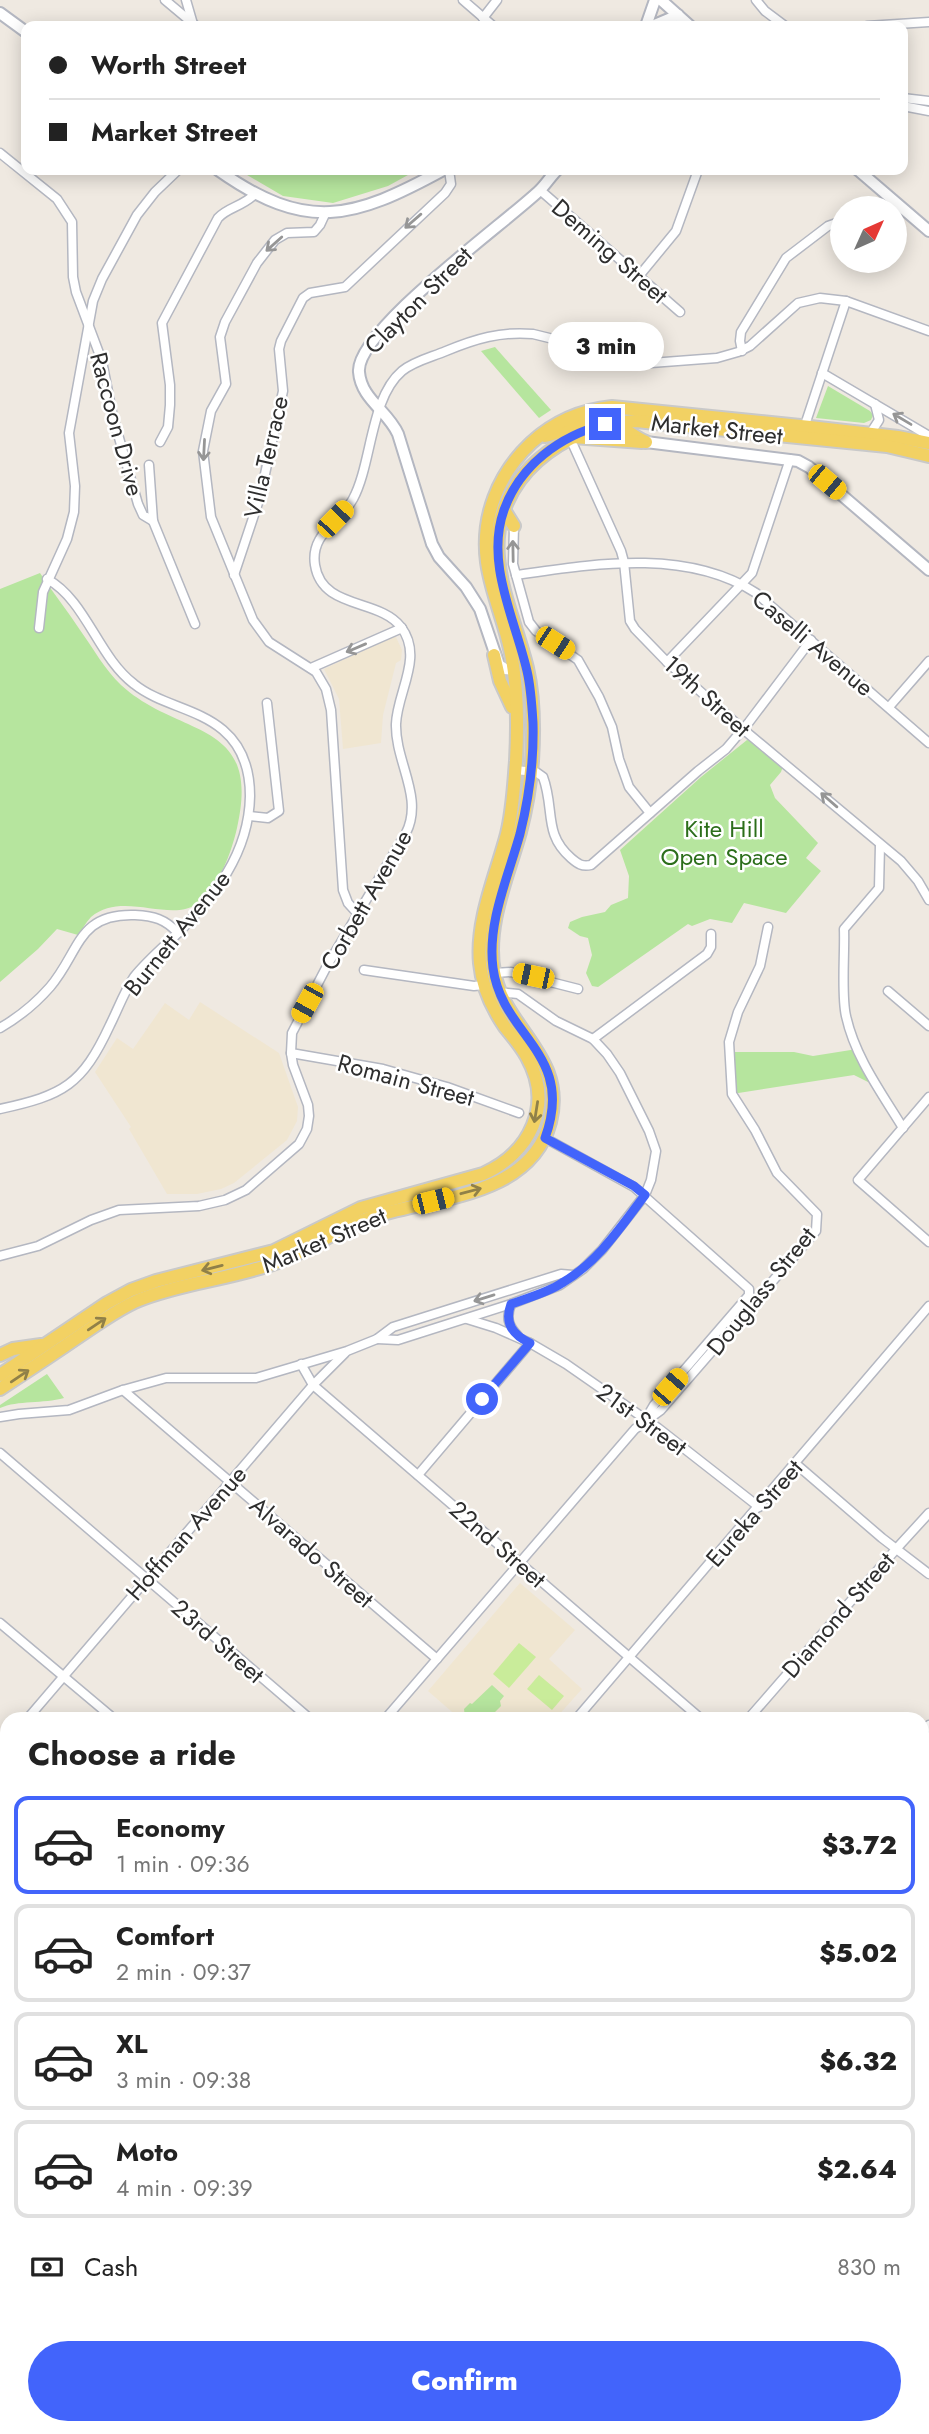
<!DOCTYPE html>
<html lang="en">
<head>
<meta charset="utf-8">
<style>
	body { margin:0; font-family:Jost,sans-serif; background:#f6f6f6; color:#222; height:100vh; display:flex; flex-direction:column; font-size:26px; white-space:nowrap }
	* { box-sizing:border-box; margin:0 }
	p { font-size:23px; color:#767676 }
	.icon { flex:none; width:38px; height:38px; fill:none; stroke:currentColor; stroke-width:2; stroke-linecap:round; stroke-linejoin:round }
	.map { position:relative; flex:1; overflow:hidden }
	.drawer { position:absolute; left:0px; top:1712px; width:929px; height:723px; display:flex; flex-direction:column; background:#fff; border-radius:21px 21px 0 0; box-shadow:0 4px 18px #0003 }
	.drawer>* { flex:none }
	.top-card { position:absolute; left:21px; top:21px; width:887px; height:154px; border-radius:14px; box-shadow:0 4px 18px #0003; display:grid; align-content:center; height:154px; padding:0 28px; background:#fff }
	.needle { width:46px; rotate:45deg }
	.controls { position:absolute; left:830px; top:196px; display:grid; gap:14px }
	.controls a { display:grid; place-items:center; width:77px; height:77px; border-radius:50%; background:#fff; box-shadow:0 4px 18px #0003; font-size:35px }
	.end { position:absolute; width:32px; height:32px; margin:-16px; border:9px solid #4264fb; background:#fff; box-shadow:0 0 0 4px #fff }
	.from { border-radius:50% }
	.bubble { position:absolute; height:49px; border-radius:24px; background:#fff; box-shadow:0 4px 18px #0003; font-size:23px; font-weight:800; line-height:49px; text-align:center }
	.car { position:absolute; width:21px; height:42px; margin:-21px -10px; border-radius:9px; box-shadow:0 0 5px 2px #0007; background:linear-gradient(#f5c518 24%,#345 0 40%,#f5c518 0 76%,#345 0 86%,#f5c518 0) }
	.top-card b { display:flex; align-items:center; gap:24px; height:66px; font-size:26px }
	.top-card b+b { border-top:2px solid #e0e0e0 }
	.top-card i { width:18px; height:18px; background:#222 }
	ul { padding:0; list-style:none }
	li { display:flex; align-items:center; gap:21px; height:98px; margin:0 14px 10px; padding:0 14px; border:4px solid #e0e0e0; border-radius:14px }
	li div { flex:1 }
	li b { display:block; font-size:26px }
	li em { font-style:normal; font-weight:800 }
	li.selected { border-color:#4264fb }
	li>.icon { width:63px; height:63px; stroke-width:1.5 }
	h2 { padding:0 28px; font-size:32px; line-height:84px }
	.pay { display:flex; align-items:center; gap:18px; height:77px; padding:0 28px; font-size:26px }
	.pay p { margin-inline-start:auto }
	.primary-button { display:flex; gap:14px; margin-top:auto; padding:14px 28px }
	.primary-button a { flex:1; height:80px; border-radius:42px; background:#4264fb; color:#fff; font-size:28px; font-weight:800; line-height:80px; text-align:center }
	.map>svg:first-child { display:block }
	.education { fill:#f0e6d1 }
	.green { fill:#b6e59e }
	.pitch { fill:#c9ec9a }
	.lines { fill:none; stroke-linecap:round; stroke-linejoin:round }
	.street-casing { stroke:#b4b7c1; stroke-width:11 }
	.secondary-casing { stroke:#b4b7c1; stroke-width:14 }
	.primary-casing { stroke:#c9c9c9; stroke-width:16 }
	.street { stroke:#fff; stroke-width:8 }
	.secondary { stroke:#fff; stroke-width:10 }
	.primary { stroke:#f2d163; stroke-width:12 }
	.oneway { stroke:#969696 }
	.oneway2 { stroke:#908048 }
	.route { stroke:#4264fb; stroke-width:9 }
	.labels { text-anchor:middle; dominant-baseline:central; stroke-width:5; stroke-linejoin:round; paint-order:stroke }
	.street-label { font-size:24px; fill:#2e2e2e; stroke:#fff }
	.park-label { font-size:24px; fill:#2c6e1b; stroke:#fff }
</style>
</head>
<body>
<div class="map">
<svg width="929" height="2434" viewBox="0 0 929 2434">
	<rect width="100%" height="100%" fill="#efe9e1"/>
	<g class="education">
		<polygon points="395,635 402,650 401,660 396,663 383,715 381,743 343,749 339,699 324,669"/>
		<polygon points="200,1002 279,1053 298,1107 297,1121 287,1140 234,1183 221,1189 197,1194 167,1194 129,1129 131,1127 95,1072 117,1038 133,1049 165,1003 189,1020"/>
		<polygon points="520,1583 575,1630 549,1659 582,1689 556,1718 459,1718 428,1691"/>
	</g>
	<g class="green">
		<polygon points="244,170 417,170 388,186 333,203 283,196 242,172"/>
		<polygon points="495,347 551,410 539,418 481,351"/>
		<polygon points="828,386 870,411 873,415 871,420 864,423 816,418"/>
		<path d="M40,573C53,593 67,610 80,630C93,648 105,670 121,685C180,739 262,718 237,828C231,854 219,886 198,903C171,924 123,890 91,917C86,922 82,930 78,935L57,929L38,949L0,982V589Z"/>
		<polygon points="747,740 753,741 783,766 781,772 770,785 775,798 818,843 806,858 821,871 786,913 744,903 732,923 710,919 692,926 688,924 598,987 592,986 586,973 592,955 588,938 580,936 568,928 570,922 582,917 605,912 611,905 628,898 629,876 620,850 701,777"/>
		<polygon points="857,1049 873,1080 868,1082 854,1075 732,1094 728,1052 794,1052 813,1056"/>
		<path d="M47,1374L64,1398C43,1404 18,1400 0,1408V1405Z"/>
		<polygon points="492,1685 504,1696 500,1701 501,1706 489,1718 465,1718 464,1709 470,1703 472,1704"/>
	</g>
	<g class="pitch">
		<polygon points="519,1643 536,1657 509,1688 493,1674"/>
		<polygon points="539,1675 564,1696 552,1710 527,1689"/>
	</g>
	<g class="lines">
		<defs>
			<g id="street">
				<polyline points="165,0 196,26"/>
				<polyline points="186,0 193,24"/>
				<polyline points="463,0 493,26"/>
				<polyline points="756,0 765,11 785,26"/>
				<polyline points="483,18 497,0"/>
				<polyline points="867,26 929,22"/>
				<polyline points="903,98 929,101"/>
				<polyline points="903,106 929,111"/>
				<polyline points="0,153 57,199 72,222 73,277 76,292 102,361 113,417 138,504 143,515 153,521"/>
				<polyline points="540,190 680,312"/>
				<polyline points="326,212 320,225 314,232 287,233 275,240 257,263 225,322 220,337 226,384 211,411 203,451 211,517 253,620 269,642 316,672 326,689 331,710 343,890 348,903 358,914"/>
				<polyline points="639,276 676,231 698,170"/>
				<polyline points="742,351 740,341 741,332 786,258 828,226 842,221"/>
				<polyline points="822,373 929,436"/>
				<polyline points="804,428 846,301"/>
				<polyline points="870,434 879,420 875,404"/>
				<polyline points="570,438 621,551 624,562 630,621 635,629 667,662 744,730 901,861 918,881 929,900"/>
				<path d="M160,442L168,427L170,405V385L162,323L218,218C228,207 242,207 255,194"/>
				<polyline points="149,465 153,521 195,624"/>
				<polyline points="514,526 513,564 529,622 536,631 578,660 599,697 612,727 619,759 629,787 650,813"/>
				<polyline points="234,575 260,497 283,391 279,349 281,341 303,298 310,293 345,287 445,193 451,184 449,170"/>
				<path d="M516,575C594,564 686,548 756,593L929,743"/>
				<polyline points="39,628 43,592 67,539 74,512 75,486 69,433 93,301 102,279 137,215 155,192 178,170"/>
				<polyline points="667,662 752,573 790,459"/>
				<polyline points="311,668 402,628"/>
				<polyline points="889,707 929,661"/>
				<path d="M515,770L536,772L543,777C555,809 543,834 571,858C578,864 582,867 591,865L698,771L726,749L749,722L811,640"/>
				<polyline points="250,816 268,818 279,811 267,703"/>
				<path d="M880,845L879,888L844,929C845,952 841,995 846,1016C855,1057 881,1092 903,1128"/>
				<polyline points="364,970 474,986 484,985"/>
				<polyline points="494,973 511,972 578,989"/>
				<polyline points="888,991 929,1026"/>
				<path d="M0,1028C19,1017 36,1003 50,987C80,952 77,913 135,915C154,916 165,919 178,933"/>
				<polyline points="593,1039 707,954 711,947 711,934"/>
				<polyline points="291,1053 383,1069 447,1087 519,1113"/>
				<polyline points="929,1097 858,1180 929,1242"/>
				<path d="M0,1109C64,1095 82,1085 110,1025C118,1009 124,992 134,977C146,962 161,949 175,936C214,897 249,854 250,796C250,771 243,747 223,730C197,708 160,705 134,684C98,657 86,600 47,579"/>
				<polyline points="545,1138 634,1187 749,1289 749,1295 654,1405 647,1417"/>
				<path d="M0,1256L38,1246L91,1220L119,1210L199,1206L225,1200L246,1190L299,1144L307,1129L309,1116L308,1105L293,1065L291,1053L292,1033L328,964L406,833C424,797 395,762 396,724C397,692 424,657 401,627C379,598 322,610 315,565C310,533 340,523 353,499C372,464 370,398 402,371C414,361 432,357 446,351C475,339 501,331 533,334L651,363L717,358L738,352L750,346L798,303L820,298L846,301L929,331"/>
				<path d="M511,1304C506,1318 508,1325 518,1336"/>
				<polyline points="467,1319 496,1328 530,1343 566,1364 658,1428 759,1507"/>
				<polyline points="377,1339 398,1340 511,1304 560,1285 583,1269 602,1250 645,1195 651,1180 656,1151 649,1131 620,1073 607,1054 593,1039 556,1021 518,994 499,992"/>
				<polyline points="301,1364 313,1385 700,1718"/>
				<polyline points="123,1390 437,1659"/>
				<polyline points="0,1417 19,1414 69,1410 123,1390 166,1378 256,1378 347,1351 377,1339 393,1327 561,1274 573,1275"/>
				<polyline points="0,1453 309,1718"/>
				<polyline points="796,1464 882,1538 929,1574"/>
				<polyline points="418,1475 530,1343"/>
				<polyline points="0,1623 113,1718"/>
				<polyline points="28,1718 313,1385 345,1353"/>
				<polyline points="386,1718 635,1429 661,1410 816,1231 817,1214 777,1173 755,1130 732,1094 729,1042 738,1012 760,966 768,927"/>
				<polyline points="577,1718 929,1306"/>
				<polyline points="749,1718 897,1548 929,1513"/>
				<polyline points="922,1733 929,1725"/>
				<polyline points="0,1751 7,1743"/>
				<polyline points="0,1789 7,1795"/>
				<polyline points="922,1909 929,1915"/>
				<polyline points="0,1963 7,1955"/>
				<polyline points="922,2078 929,2084"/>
				<polyline points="0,2125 7,2131"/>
				<polyline points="0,2168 7,2159"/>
				<polyline points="922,2246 929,2252"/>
				<polyline points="922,2378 929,2370"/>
				<polyline points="922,2413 929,2419"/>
				<polyline points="352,2427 360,2434"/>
				<polyline points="546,2427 554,2434"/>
				<polyline points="135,2434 141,2427"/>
				<polyline points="874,2434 880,2427"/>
			</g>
			<g id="secondary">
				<polyline points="661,0 690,26"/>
				<polyline points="0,13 26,32"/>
				<polyline points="646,26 655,0"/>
				<polyline points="652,26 678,15"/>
				<path d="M218,170C307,233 353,219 443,170"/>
				<polyline points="858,170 929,231"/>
				<polyline points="646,442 798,461 809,467 929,570"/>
				<path d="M514,670L505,669L499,665L480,609L466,587L439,557L432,544L398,434C388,411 361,399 359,372C355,331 507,222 540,190C546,184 551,176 557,170"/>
				<polyline points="922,1946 929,1938"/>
				<polyline points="0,2291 7,2297"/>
				<polyline points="157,2427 165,2434"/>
				<polyline points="744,2427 752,2434"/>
				<polyline points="503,2434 509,2427"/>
			</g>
			<g id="primary">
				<path d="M545,436C567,431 588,412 611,422C624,427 633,437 646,442"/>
				<polyline points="573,437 642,442"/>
				<polyline points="504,510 514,526"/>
				<polyline points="494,655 500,681 512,707"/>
				<polyline points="0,1355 13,1349 41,1345"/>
				<path d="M0,1375L107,1303L131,1290L156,1281L274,1251L361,1208L483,1174C530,1153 554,1105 527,1057C521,1046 513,1037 505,1027C492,1008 482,986 480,963C476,920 496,876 507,834C513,810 514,785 516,761C518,724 518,685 510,649C504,620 491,592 487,562C481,517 498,474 531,443C554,422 581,410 612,407L810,427L898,437L929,443"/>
				<path d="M0,1389C26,1372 52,1355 78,1337C98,1324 117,1309 139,1300C184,1282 233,1279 278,1262C310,1250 337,1229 369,1218C430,1197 530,1199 550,1122C567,1056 504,1029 494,972C485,926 508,876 520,832C526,809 530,785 532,761C534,730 534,698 527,668C518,631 501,594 498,557C491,478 564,425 636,421L887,446L929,456"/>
			</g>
		</defs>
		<use href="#street" class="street-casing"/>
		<use href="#secondary" class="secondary-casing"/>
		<use href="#primary" class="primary-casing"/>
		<use href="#street" class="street"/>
		<use href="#secondary" class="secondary"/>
		<use href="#primary" class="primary"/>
	</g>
	<defs><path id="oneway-shaft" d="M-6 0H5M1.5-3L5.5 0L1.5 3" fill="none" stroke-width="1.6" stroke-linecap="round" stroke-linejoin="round" transform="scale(1.75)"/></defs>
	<g class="oneway">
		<use href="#oneway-shaft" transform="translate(413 221) rotate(139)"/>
		<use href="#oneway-shaft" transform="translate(274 244) rotate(138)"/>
		<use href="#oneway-shaft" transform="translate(902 419) rotate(-149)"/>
		<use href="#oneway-shaft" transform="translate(204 450) rotate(93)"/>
		<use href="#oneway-shaft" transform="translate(513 551) rotate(-91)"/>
		<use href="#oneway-shaft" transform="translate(356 648) rotate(157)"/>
		<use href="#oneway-shaft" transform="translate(829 800) rotate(-139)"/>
		<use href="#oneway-shaft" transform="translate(484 1298) rotate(163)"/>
	</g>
	<g class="oneway2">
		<use href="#oneway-shaft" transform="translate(536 1112) rotate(99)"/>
		<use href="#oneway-shaft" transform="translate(471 1191) rotate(-15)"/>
		<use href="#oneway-shaft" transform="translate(212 1268) rotate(166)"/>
		<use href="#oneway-shaft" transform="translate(97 1324) rotate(-34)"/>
		<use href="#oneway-shaft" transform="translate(20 1376) rotate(-34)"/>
	</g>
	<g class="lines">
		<path class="route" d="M482,1399L530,1343C513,1335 504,1323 511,1304C527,1298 547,1293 562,1283C598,1262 620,1228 645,1195L634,1186L545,1138C576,1053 502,1037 493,968C487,923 508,877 520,834C529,798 534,760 533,723C532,706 531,688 527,671C515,619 485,563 504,510C520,465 560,436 605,424"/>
	</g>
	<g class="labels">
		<g class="street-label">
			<text transform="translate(610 251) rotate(41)">Deming Street</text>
			<text transform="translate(418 300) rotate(-45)">Clayton Street</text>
			<text transform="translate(117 424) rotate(75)">Raccoon Drive</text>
			<text transform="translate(717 429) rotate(6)">Market Street</text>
			<text transform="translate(266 457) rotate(-77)">Villa Terrace</text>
			<text transform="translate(813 643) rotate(40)">Caselli Avenue</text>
			<text transform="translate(707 696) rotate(42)">19th Street</text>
			<text transform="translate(366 900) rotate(-60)">Corbett Avenue</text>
			<text transform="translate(177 933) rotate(-51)">Burnett Avenue</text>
			<text transform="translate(406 1080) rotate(15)">Romain Street</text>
			<text transform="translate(324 1240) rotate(-23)">Market Street</text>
			<text transform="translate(761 1291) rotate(-51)">Douglass Street</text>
			<text transform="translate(642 1419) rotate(36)">21st Street</text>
			<text transform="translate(754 1513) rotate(-49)">Eureka Street</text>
			<text transform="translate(186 1533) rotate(-49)">Hoffman Avenue</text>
			<text transform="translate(498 1544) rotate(41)">22nd Street</text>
			<text transform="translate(312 1552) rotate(41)">Alvarado Street</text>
			<text transform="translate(838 1615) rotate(-49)">Diamond Street</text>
			<text transform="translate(218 1641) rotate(41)">23rd Street</text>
		</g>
		<g class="park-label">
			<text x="724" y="828">Kite Hill<tspan x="724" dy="28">Open Space</tspan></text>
		</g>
	</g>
</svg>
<div class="controls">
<a><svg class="needle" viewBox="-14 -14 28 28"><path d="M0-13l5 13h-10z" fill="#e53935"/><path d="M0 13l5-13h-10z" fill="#767676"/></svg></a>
</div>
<i class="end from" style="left:482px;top:1399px"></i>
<i class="end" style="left:605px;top:424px"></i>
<div class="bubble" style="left:548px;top:322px;width:116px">3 min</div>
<i class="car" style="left:827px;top:482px;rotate:130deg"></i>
<i class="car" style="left:335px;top:519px;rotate:44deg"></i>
<i class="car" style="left:555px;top:643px;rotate:123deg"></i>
<i class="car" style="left:533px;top:976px;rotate:282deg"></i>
<i class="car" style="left:307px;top:1003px;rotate:209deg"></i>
<i class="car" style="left:433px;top:1201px;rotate:76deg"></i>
<i class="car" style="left:670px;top:1387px;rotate:41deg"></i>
<div class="top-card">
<b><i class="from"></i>Worth Street</b>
<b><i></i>Market Street</b>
</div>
<section class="drawer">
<h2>Choose a ride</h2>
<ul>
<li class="selected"><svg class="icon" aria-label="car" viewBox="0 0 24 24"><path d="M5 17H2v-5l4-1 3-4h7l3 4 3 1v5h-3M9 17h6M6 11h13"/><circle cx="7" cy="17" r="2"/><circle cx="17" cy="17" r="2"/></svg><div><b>Economy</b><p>1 min · 09:36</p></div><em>$3.72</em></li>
<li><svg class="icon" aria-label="car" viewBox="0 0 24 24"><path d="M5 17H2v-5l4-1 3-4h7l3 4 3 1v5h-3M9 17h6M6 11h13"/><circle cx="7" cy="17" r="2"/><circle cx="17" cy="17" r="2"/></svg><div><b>Comfort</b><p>2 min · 09:37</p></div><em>$5.02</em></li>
<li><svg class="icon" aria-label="car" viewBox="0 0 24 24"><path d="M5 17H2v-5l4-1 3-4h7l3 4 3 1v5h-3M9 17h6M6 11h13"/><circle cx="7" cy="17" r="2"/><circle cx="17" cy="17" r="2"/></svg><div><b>XL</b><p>3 min · 09:38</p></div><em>$6.32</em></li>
<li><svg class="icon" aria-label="car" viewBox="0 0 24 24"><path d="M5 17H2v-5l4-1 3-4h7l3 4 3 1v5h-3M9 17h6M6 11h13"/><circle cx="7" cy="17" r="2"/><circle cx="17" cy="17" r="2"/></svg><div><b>Moto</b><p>4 min · 09:39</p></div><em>$2.64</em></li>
</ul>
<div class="pay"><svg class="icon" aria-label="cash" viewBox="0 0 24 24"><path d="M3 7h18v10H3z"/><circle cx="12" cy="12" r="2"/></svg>Cash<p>830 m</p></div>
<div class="primary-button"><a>Confirm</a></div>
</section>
</div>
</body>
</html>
